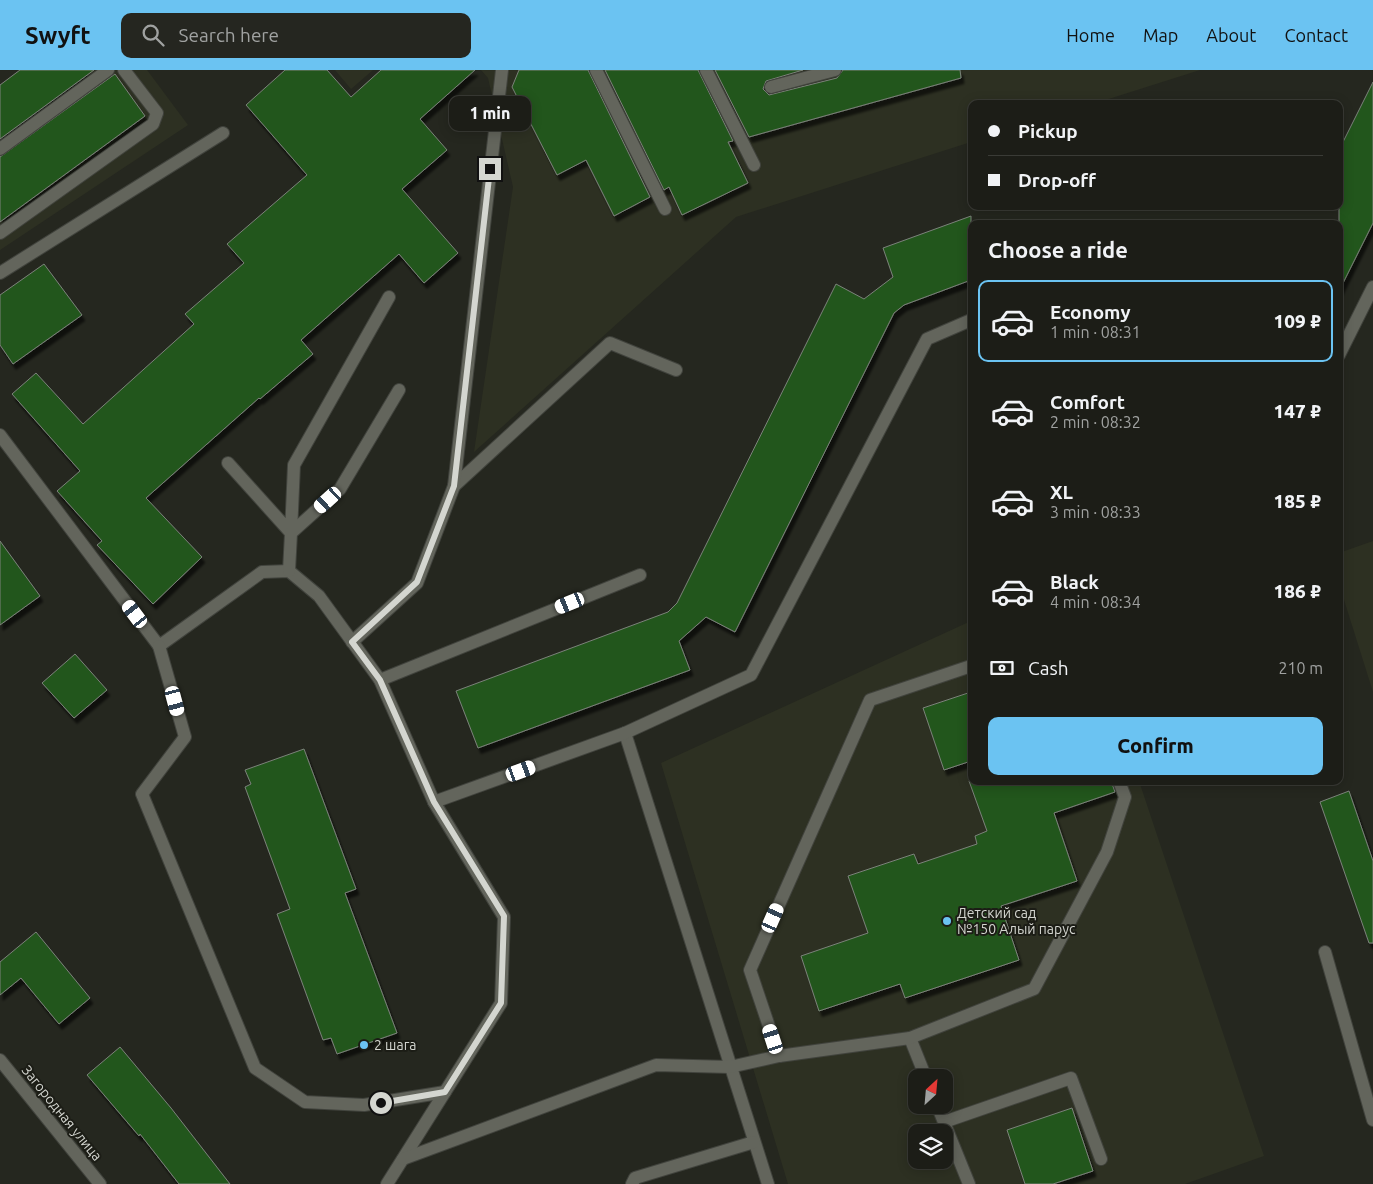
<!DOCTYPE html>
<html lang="en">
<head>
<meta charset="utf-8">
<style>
	body { margin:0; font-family:Ubuntu,sans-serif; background:#252620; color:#f1f3f6; height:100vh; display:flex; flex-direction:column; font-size:19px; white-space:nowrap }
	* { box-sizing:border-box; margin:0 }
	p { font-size:16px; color:#a0a2a1 }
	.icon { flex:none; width:28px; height:28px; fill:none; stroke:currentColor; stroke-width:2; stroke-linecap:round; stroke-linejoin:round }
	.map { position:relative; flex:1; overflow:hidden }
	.panel { position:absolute; left:968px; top:150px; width:375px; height:565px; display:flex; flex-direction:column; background:#1c1d17; border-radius:10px; box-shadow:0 2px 12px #0003,0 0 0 1px #3a3b36 }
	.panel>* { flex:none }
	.guide { position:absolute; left:968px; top:30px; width:375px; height:110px; border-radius:10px; box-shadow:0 2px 12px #0003,0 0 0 1px #3a3b36; display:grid; align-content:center; height:110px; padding:0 20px; background:#1c1d17 }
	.needle { width:32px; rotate:26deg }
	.fabs { position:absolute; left:908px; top:999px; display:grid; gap:10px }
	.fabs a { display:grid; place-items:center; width:45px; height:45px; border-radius:10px; background:#1c1d17; box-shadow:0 2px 12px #0003,0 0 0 1px #3a3b36; font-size:25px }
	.end { position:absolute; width:22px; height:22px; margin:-11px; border:6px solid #d4d6d0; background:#111; box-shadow:0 0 0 2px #111 }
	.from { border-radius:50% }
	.bubble { position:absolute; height:35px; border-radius:10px; background:#1c1d17; box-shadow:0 2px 12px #0003,0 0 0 1px #3a3b36; font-size:16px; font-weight:800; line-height:35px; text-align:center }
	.car { position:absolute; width:15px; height:30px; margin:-15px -8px; border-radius:6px; box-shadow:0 0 4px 1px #0007; background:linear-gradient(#fff 24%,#345 0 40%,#fff 0 76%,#345 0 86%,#fff 0) }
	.guide b { display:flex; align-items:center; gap:18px; height:48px; font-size:19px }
	.guide b+b { border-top:1px solid #3a3b36 }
	.guide i { width:12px; height:12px; background:#f1f3f6 }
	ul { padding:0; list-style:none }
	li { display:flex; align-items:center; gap:15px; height:82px; margin:0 10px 8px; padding:0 10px; border:2px solid transparent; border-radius:10px }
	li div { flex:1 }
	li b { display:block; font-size:19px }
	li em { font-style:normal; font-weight:800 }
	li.selected { border-color:#6bc3f2 }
	li>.icon { width:45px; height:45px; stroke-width:1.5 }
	h2 { padding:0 20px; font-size:22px; line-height:60px }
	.pay { display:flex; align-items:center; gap:12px; height:55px; padding:0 20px; font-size:19px }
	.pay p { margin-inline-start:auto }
	.action { display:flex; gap:10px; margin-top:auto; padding:10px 20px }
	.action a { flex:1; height:58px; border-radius:10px; background:#6bc3f2; color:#111; font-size:20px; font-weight:800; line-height:58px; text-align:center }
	header { display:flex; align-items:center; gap:30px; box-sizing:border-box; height:70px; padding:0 25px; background:#6bc3f2; color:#111 }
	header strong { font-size:24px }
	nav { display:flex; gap:28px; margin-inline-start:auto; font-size:18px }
	.search { width:350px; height:45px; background:#252620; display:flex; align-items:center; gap:12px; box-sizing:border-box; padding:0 18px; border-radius:10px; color:#a0a2a1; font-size:19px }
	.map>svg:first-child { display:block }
	.built { fill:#2d3022; fill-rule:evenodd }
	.building { fill:#24561d; stroke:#7b827a; filter:url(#shadow) }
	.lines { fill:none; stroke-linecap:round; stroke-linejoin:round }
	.service-casing { stroke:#41433d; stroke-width:14 }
	.minor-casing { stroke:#41433d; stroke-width:14 }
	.service { stroke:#63655c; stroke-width:12 }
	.minor { stroke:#63655c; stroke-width:12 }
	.route { stroke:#d4d6d0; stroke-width:6 }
	.poi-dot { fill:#6bc3f2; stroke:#1c1d16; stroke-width:2 }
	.labels { text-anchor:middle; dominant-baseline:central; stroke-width:4; stroke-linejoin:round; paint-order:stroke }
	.poi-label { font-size:14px; fill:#d4d6d0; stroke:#1c1d16; text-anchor:start }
	.street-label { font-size:14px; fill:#d4d6d0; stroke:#1c1d16 }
</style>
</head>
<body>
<header>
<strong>Swyft</strong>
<div class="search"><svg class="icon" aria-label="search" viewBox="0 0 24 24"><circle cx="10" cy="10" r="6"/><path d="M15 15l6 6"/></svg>Search here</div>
<nav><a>Home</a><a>Map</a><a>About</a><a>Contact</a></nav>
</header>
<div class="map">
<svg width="1373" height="1114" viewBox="0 0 1373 1114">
	<defs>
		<filter id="shadow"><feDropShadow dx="3" dy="5.5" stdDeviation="1" flood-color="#0009"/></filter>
	</defs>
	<rect width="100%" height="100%" fill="#25271f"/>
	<g class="built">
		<polygon points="20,0 147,0 188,55 0,180 0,15"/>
		<polygon points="335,0 373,0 351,19"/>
		<polygon points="481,0 1200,0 1093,34 971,34 971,72 736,147 474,382 513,117 488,8"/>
		<polygon points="1373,471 1373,622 1339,514 1339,483"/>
		<path d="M971,551V711H1139L1264,1086L1185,1114H788L661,693ZM916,1008H944V1035H916ZM916,1062H944V1090H916Z"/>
	</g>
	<g class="building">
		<polygon points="20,0 94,0 0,69 0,15"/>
		<polygon points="285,0 327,0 351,27 381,0 475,0 420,49 447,80 402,119 458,183 424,213 399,184 301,270 313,284 260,329 259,328 146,428 202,487 153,534 97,475 102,471 57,421 80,401 12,324 36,303 83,354 194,254 185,244 244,193 227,174 307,105 246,35"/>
		<polygon points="519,0 588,0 650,127 614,146 586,90 557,105 512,17"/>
		<polygon points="605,0 698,0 733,71 728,72 748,113 682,145 669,117 664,120"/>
		<polygon points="715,0 803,0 766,11 763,19 769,25 837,8 843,0 960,0 961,8 749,67"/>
		<polygon points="115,4 145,46 0,152 0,87"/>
		<polygon points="1373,12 1373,153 1339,221 1339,80"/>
		<polygon points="971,146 971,210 904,235 894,243 735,562 706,547 679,571 690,600 478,678 456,621 668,542 677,533 836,214 864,229 893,207 883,178"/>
		<polygon points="44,194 82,245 13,294 0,275 0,225"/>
		<polygon points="0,471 40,526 0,555"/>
		<polygon points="75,584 107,620 74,648 42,613"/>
		<polygon points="971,622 971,691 944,700 923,638"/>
		<polygon points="304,679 356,819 345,823 397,963 337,984 331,968 323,970 277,844 290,839 245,717 251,714 245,700"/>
		<polygon points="969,711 1111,711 1115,722 1054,743 1077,811 1001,836 1019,890 905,928 900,914 819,941 801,886 868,863 848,806 914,784 918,794 977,774 975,766 987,761"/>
		<polygon points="1349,721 1373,791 1373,873 1369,873 1320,732"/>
		<polygon points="36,862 90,928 59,954 21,908 0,925 0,892"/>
		<polygon points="120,977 171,1038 230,1114 179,1114 140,1064 139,1066 87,1005"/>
		<polygon points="1072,1038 1093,1101 1053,1114 1025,1114 1007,1060"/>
	</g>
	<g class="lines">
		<defs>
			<g id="service">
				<polyline points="596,0 665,139"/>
				<polyline points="706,0 754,95"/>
				<polyline points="771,17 835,0"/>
				<polyline points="0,79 108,0"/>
				<polyline points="0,163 153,54 157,43 124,0"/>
				<polyline points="0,203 223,63"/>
				<polyline points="0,365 159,576 262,502 289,501 319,526 380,610 434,732 504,847 501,933 387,1114"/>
				<polyline points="228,393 291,463 294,395 389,227"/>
				<polyline points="454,416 610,273 676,300"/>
				<polyline points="289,501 291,463 340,419 399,320"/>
				<polyline points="352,572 417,513 454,416 502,0"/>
				<polyline points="159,576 185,667 142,724 255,998 305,1032 364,1035 445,1022"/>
				<polyline points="380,610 640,505"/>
				<polyline points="625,663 768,1114"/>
				<polyline points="434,732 625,663 751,605 927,269 971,250"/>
				<polyline points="1325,882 1373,1050"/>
				<polyline points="910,968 926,1008"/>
				<polyline points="779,986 750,900 870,630 971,596"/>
				<polyline points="937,1035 969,1114"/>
				<polyline points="944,1052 1071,1008 1101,1089"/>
				<polyline points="403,1089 656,995 730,997 779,986 910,968 1034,919 1107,782 1125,727 1119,711"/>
				<polyline points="632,1114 635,1108 754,1072"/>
			</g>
			<g id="minor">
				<polyline points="1339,285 1373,217"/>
				<polyline points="0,990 100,1114"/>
			</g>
		</defs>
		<use href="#service" class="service-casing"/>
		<use href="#minor" class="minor-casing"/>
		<use href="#service" class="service"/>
		<use href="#minor" class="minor"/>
	</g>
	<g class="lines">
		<polyline class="route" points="381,1033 445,1022 501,933 504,846 434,732 380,610 352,572 417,512 454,416 490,99"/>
	</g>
	<g class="poi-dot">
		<circle cx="947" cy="851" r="5"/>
		<circle cx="364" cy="975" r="5"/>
	</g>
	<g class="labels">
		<g class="poi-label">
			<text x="957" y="843">Детский сад<tspan x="957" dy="16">№150 Алый парус</tspan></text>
			<text x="374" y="975">2 шага</text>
		</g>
		<g class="street-label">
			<text transform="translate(62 1043) rotate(51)">Загородная улица</text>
		</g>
	</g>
</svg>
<div class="fabs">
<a><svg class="needle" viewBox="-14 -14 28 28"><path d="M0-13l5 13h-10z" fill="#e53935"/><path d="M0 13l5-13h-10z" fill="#a0a2a1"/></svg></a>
<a><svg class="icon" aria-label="layers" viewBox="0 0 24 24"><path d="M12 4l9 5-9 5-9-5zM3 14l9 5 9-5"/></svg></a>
</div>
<i class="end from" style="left:381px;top:1033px"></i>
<i class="end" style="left:490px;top:99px"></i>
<div class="bubble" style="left:449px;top:26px;width:82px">1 min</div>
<i class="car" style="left:328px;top:430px;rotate:228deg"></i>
<i class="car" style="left:570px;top:533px;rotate:248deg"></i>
<i class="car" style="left:135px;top:544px;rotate:323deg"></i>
<i class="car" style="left:175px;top:631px;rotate:165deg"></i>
<i class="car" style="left:521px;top:701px;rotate:70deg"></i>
<i class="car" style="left:773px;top:848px;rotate:24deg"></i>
<i class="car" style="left:773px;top:969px;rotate:342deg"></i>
<div class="guide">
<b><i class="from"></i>Pickup</b>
<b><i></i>Drop-off</b>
</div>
<section class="panel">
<h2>Choose a ride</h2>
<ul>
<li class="selected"><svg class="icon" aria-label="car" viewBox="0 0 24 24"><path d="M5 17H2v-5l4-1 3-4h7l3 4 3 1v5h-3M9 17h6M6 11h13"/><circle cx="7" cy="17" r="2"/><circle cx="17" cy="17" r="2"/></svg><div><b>Economy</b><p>1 min · 08:31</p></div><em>109 ₽</em></li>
<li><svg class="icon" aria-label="car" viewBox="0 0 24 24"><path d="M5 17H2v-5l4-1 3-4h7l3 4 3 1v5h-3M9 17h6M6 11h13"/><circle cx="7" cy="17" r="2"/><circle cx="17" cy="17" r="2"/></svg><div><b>Comfort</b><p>2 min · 08:32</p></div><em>147 ₽</em></li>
<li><svg class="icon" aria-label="car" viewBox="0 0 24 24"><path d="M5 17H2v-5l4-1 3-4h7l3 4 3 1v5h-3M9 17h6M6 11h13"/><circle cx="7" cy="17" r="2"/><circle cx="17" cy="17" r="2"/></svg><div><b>XL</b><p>3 min · 08:33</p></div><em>185 ₽</em></li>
<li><svg class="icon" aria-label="car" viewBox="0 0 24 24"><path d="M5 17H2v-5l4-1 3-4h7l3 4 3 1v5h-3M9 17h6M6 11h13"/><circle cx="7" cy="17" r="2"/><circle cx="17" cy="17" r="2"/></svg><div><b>Black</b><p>4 min · 08:34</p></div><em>186 ₽</em></li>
</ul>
<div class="pay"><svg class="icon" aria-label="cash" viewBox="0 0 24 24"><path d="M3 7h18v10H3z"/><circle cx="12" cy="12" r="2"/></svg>Cash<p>210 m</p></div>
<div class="action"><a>Confirm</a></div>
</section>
</div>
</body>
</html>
